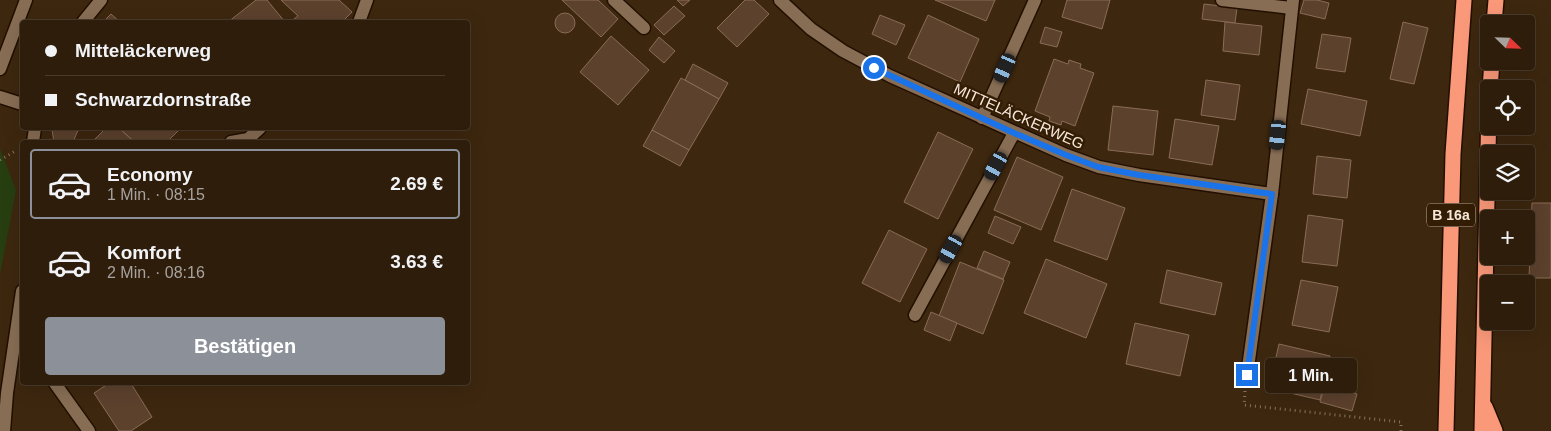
<!DOCTYPE html>
<html lang="de">
<head>
<meta charset="utf-8">
<style>
	body { margin:0; font-family:Helvetica,sans-serif; background:#3a2a19; color:#f1f3f6; height:100vh; display:flex; flex-direction:column; font-size:19px; white-space:nowrap }
	* { box-sizing:border-box; margin:0 }
	p { font-size:16px; color:#a7a29d }
	.icon { flex:none; width:28px; height:28px; fill:none; stroke:currentColor; stroke-width:2; stroke-linecap:round; stroke-linejoin:round }
	.map { position:relative; flex:1; overflow:hidden }
	.details { position:absolute; left:20px; top:140px; width:450px; height:245px; display:flex; flex-direction:column; background:#2e1d0b; border-radius:5px; box-shadow:0 5px 20px #0002,0 0 0 1px #493b2c }
	.details>* { flex:none }
	.guide { position:absolute; left:20px; top:20px; width:450px; height:110px; border-radius:5px; box-shadow:0 5px 20px #0002,0 0 0 1px #493b2c; display:grid; align-content:center; height:110px; padding:0 25px; background:#2e1d0b }
	.needle { width:32px; rotate:113deg }
	.fabs { position:absolute; left:1480px; top:15px; display:grid; gap:10px }
	.fabs a { display:grid; place-items:center; width:55px; height:55px; border-radius:5px; background:#2e1d0b; box-shadow:0 5px 20px #0002,0 0 0 1px #493b2c; font-size:25px }
	.end { position:absolute; width:22px; height:22px; margin:-11px; border:6px solid #1a73e8; background:#fff; box-shadow:0 0 0 2px #fff }
	.from { border-radius:50% }
	.bubble { position:absolute; height:35px; border-radius:5px; background:#2e1d0b; box-shadow:0 5px 20px #0002,0 0 0 1px #493b2c; font-size:16px; font-weight:700; line-height:35px; text-align:center }
	.car { position:absolute; width:15px; height:30px; margin:-15px -8px; border-radius:6px; box-shadow:0 0 4px 1px #0007; background:linear-gradient(#222 24%,#8ab4d8 0 40%,#222 0 76%,#8ab4d8 0 86%,#222 0) }
	.guide b { display:flex; align-items:center; gap:18px; height:48px; font-size:19px }
	.guide b+b { border-top:1px solid #493b2c }
	.guide i { width:12px; height:12px; background:#f1f3f6 }
	ul { padding:9px 0 0; list-style:none }
	li { display:flex; align-items:center; gap:15px; height:70px; margin:0 10px 8px; padding:0 15px; border:2px solid transparent; border-radius:5px }
	li div { flex:1 }
	li b { display:block; font-size:19px }
	li em { font-style:normal; font-weight:700 }
	li.on { border-color:#8c9099 }
	li>.icon { width:45px; height:45px; stroke-width:1.5 }
	.button { display:flex; gap:10px; margin-top:auto; padding:10px 25px }
	.button a { flex:1; height:58px; border-radius:5px; background:#8c9099; color:#fff; font-size:20px; font-weight:700; line-height:58px; text-align:center }
	.map>svg:first-child { display:block }
	.green { fill:#273e11 }
	.building { fill:#5c412d; stroke:#8a6c57 }
	.lines { fill:none; stroke-linecap:round; stroke-linejoin:round }
	.lane-casing { stroke:#230f00; stroke-width:15 }
	.street-casing { stroke:#230f00; stroke-width:15 }
	.secondary-casing { stroke:#230f00; stroke-width:15 }
	.highway-casing { stroke:#230f00; stroke-width:18 }
	.path { stroke:#86735f; stroke-width:3; stroke-dasharray:1 4; stroke-linecap:butt }
	.lane { stroke:#876d54; stroke-width:12 }
	.street { stroke:#876d54; stroke-width:12 }
	.secondary { stroke:#876d54; stroke-width:12 }
	.highway { stroke:#fa997a; stroke-width:15 }
	.route { stroke:#1a73e8; stroke-width:6 }
	.labels { text-anchor:middle; dominant-baseline:central; stroke-width:5; stroke-linejoin:round; paint-order:stroke }
	.shield { fill:#331d05; stroke:#bcab9a; stroke-width:1 }
	.shield-label { font-size:14px; font-weight:bold; fill:#f7e8da }
	.street-label { font-size:15px; fill:#f7e8da; stroke:#331d05 }
</style>
</head>
<body>
<div class="map">
<svg width="1551" height="431" viewBox="0 0 1551 431">
	<rect width="100%" height="100%" fill="#3d270f"/>
	<polygon class="green" points="0,149 16,190 0,275"/>
	<g class="building">
		<polygon points="256,0 267,0 285,22 228,22"/>
		<polygon points="281,0 339,0 352,12 342,22 290,22 298,16"/>
		<polygon points="562,0 598,0 618,19 601,37"/>
		<polygon points="677,0 690,0 683,6"/>
		<polygon points="745,0 754,0 769,14 737,47 717,28"/>
		<polygon points="935,0 995,0 986,21"/>
		<polygon points="1067,0 1110,0 1102,29 1062,17"/>
		<polygon points="1304,0 1317,0 1329,3 1325,19 1300,13"/>
		<polygon points="1204,4 1237,8 1235,23 1202,19"/>
		<polygon points="674,6 685,16 664,35 654,25"/>
		<circle cx="565" cy="23" r="10"/>
		<polygon points="111,14 120,22 103,22"/>
		<polygon points="880,15 905,25 896,45 872,34"/>
		<polygon points="928,15 979,39 960,82 908,58"/>
		<polygon points="1225,22 1262,26 1259,55 1223,51"/>
		<polygon points="1403,22 1428,28 1414,84 1390,79"/>
		<polygon points="1045,27 1062,32 1057,47 1040,43"/>
		<polygon points="1322,34 1351,38 1345,72 1316,68"/>
		<polygon points="611,36 649,70 618,105 580,72"/>
		<polygon points="659,37 675,51 664,63 649,50"/>
		<polygon points="1054,59 1068,64 1069,60 1081,64 1080,68 1094,73 1075,126 1062,121 1061,125 1049,121 1050,117 1035,111"/>
		<polygon points="693,64 728,83 719,99 685,80"/>
		<polygon points="681,78 719,99 689,150 652,130"/>
		<polygon points="1206,80 1240,85 1235,120 1201,115"/>
		<polygon points="1308,89 1367,101 1360,136 1301,124"/>
		<polygon points="1113,106 1158,111 1153,155 1108,150"/>
		<polygon points="1175,119 1219,126 1212,165 1169,158"/>
		<polygon points="53,128 79,128 73,142 54,142 52,130"/>
		<polygon points="106,128 119,128 134,142 92,142"/>
		<polygon points="119,128 181,128 167,142 135,142"/>
		<polygon points="652,130 689,150 680,166 643,146"/>
		<polygon points="938,132 973,149 938,219 904,202"/>
		<polygon points="1317,156 1351,160 1347,198 1313,194"/>
		<polygon points="1017,157 1063,177 1041,230 994,210"/>
		<polygon points="1072,189 1125,208 1107,260 1054,241"/>
		<polygon points="1532,203 1551,203 1551,278 1529,278"/>
		<polygon points="1308,215 1343,220 1337,266 1302,262"/>
		<polygon points="995,216 1021,227 1013,244 988,233"/>
		<polygon points="889,230 927,249 900,302 862,283"/>
		<polygon points="984,251 1010,262 1003,279 977,268"/>
		<polygon points="1046,259 1107,284 1086,338 1024,313"/>
		<polygon points="960,262 1004,280 983,334 939,316"/>
		<polygon points="1167,270 1222,283 1215,315 1160,303"/>
		<polygon points="1301,280 1338,287 1329,332 1292,325"/>
		<polygon points="931,312 957,323 950,341 924,330"/>
		<polygon points="1135,323 1189,335 1180,376 1126,364"/>
		<polygon points="1279,344 1330,356 1320,400 1269,388"/>
		<polygon points="111,382 130,382 152,417 131,431 119,431 94,393"/>
		<polygon points="1325,385 1357,394 1352,411 1320,402"/>
	</g>
	<g class="lines">
		<defs>
			<g id="lane">
				<polyline points="614,0 644,28"/>
				<polyline points="1222,0 1291,8"/>
				<polyline points="359,22 367,0"/>
				<polyline points="231,142 248,139 260,128"/>
			</g>
			<g id="street">
				<polyline points="780,0 811,29 843,51 890,76 1066,155 1099,167 1139,175 1272,194"/>
				<polyline points="0,69 26,0"/>
				<polyline points="0,97 22,104"/>
				<polyline points="982,118 1035,0"/>
				<polyline points="915,315 1014,133"/>
				<polyline points="1247,375 1272,194 1293,0"/>
				<polyline points="54,382 89,431"/>
			</g>
			<g id="secondary">
				<polyline points="83,22 101,0"/>
				<polyline points="33,142 35,128"/>
				<polyline points="4,431 7,393 22,291"/>
			</g>
			<g id="highway">
				<polyline points="1494,24 1496,0"/>
				<polyline points="1490,89 1492,61"/>
				<polyline points="1485,407 1495,431"/>
				<polyline points="1446,431 1453,154 1464,0"/>
				<polyline points="1482,431 1489,106"/>
			</g>
		</defs>
		<use href="#lane" class="lane-casing"/>
		<use href="#street" class="street-casing"/>
		<use href="#secondary" class="secondary-casing"/>
		<use href="#highway" class="highway-casing"/>
		<g class="path">
			<polyline points="0,160 17,150"/>
			<polyline points="1245,391 1244,405 1401,422 1401,431"/>
		</g>
		<use href="#lane" class="lane"/>
		<use href="#street" class="street"/>
		<use href="#secondary" class="secondary"/>
		<use href="#highway" class="highway"/>
	</g>
	<g class="lines">
		<polyline class="route" points="874,68 1014,133 1066,155 1098,167 1139,175 1272,194 1247,375"/>
	</g>
	<g class="labels">
		<rect class="shield" x="1427" y="203.5" width="48" height="23" rx="4"/>
		<g class="shield-label">
			<text x="1451" y="215">B 16a</text>
		</g>
		<g class="street-label">
			<text transform="translate(1019 116) rotate(24)">MITTELÄCKERWEG</text>
		</g>
	</g>
</svg>
<div class="fabs">
<a><svg class="needle" viewBox="-14 -14 28 28"><path d="M0-13l5 13h-10z" fill="#e53935"/><path d="M0 13l5-13h-10z" fill="#a7a29d"/></svg></a>
<a><svg class="icon" aria-label="locate" viewBox="0 0 24 24"><circle cx="12" cy="12" r="6"/><path d="M12 2v4M12 18v4M2 12h4M18 12h4"/></svg></a>
<a><svg class="icon" aria-label="layers" viewBox="0 0 24 24"><path d="M12 4l9 5-9 5-9-5zM3 14l9 5 9-5"/></svg></a>
<a>+</a>
<a>−</a>
</div>
<i class="end from" style="left:874px;top:68px"></i>
<i class="end" style="left:1247px;top:375px"></i>
<div class="bubble" style="left:1265px;top:358px;width:92px">1 Min.</div>
<i class="car" style="left:1005px;top:68px;rotate:204deg"></i>
<i class="car" style="left:1278px;top:135px;rotate:186deg"></i>
<i class="car" style="left:996px;top:166px;rotate:209deg"></i>
<i class="car" style="left:951px;top:249px;rotate:209deg"></i>
<div class="guide">
<b><i class="from"></i>Mitteläckerweg</b>
<b><i></i>Schwarzdornstraße</b>
</div>
<section class="details">
<ul>
<li class="on"><svg class="icon" aria-label="car" viewBox="0 0 24 24"><path d="M5 17H2v-5l4-1 3-4h7l3 4 3 1v5h-3M9 17h6M6 11h13"/><circle cx="7" cy="17" r="2"/><circle cx="17" cy="17" r="2"/></svg><div><b>Economy</b><p>1 Min. · 08:15</p></div><em>2.69 €</em></li>
<li><svg class="icon" aria-label="car" viewBox="0 0 24 24"><path d="M5 17H2v-5l4-1 3-4h7l3 4 3 1v5h-3M9 17h6M6 11h13"/><circle cx="7" cy="17" r="2"/><circle cx="17" cy="17" r="2"/></svg><div><b>Komfort</b><p>2 Min. · 08:16</p></div><em>3.63 €</em></li>
</ul>
<div class="button"><a>Bestätigen</a></div>
</section>
</div>
</body>
</html>
